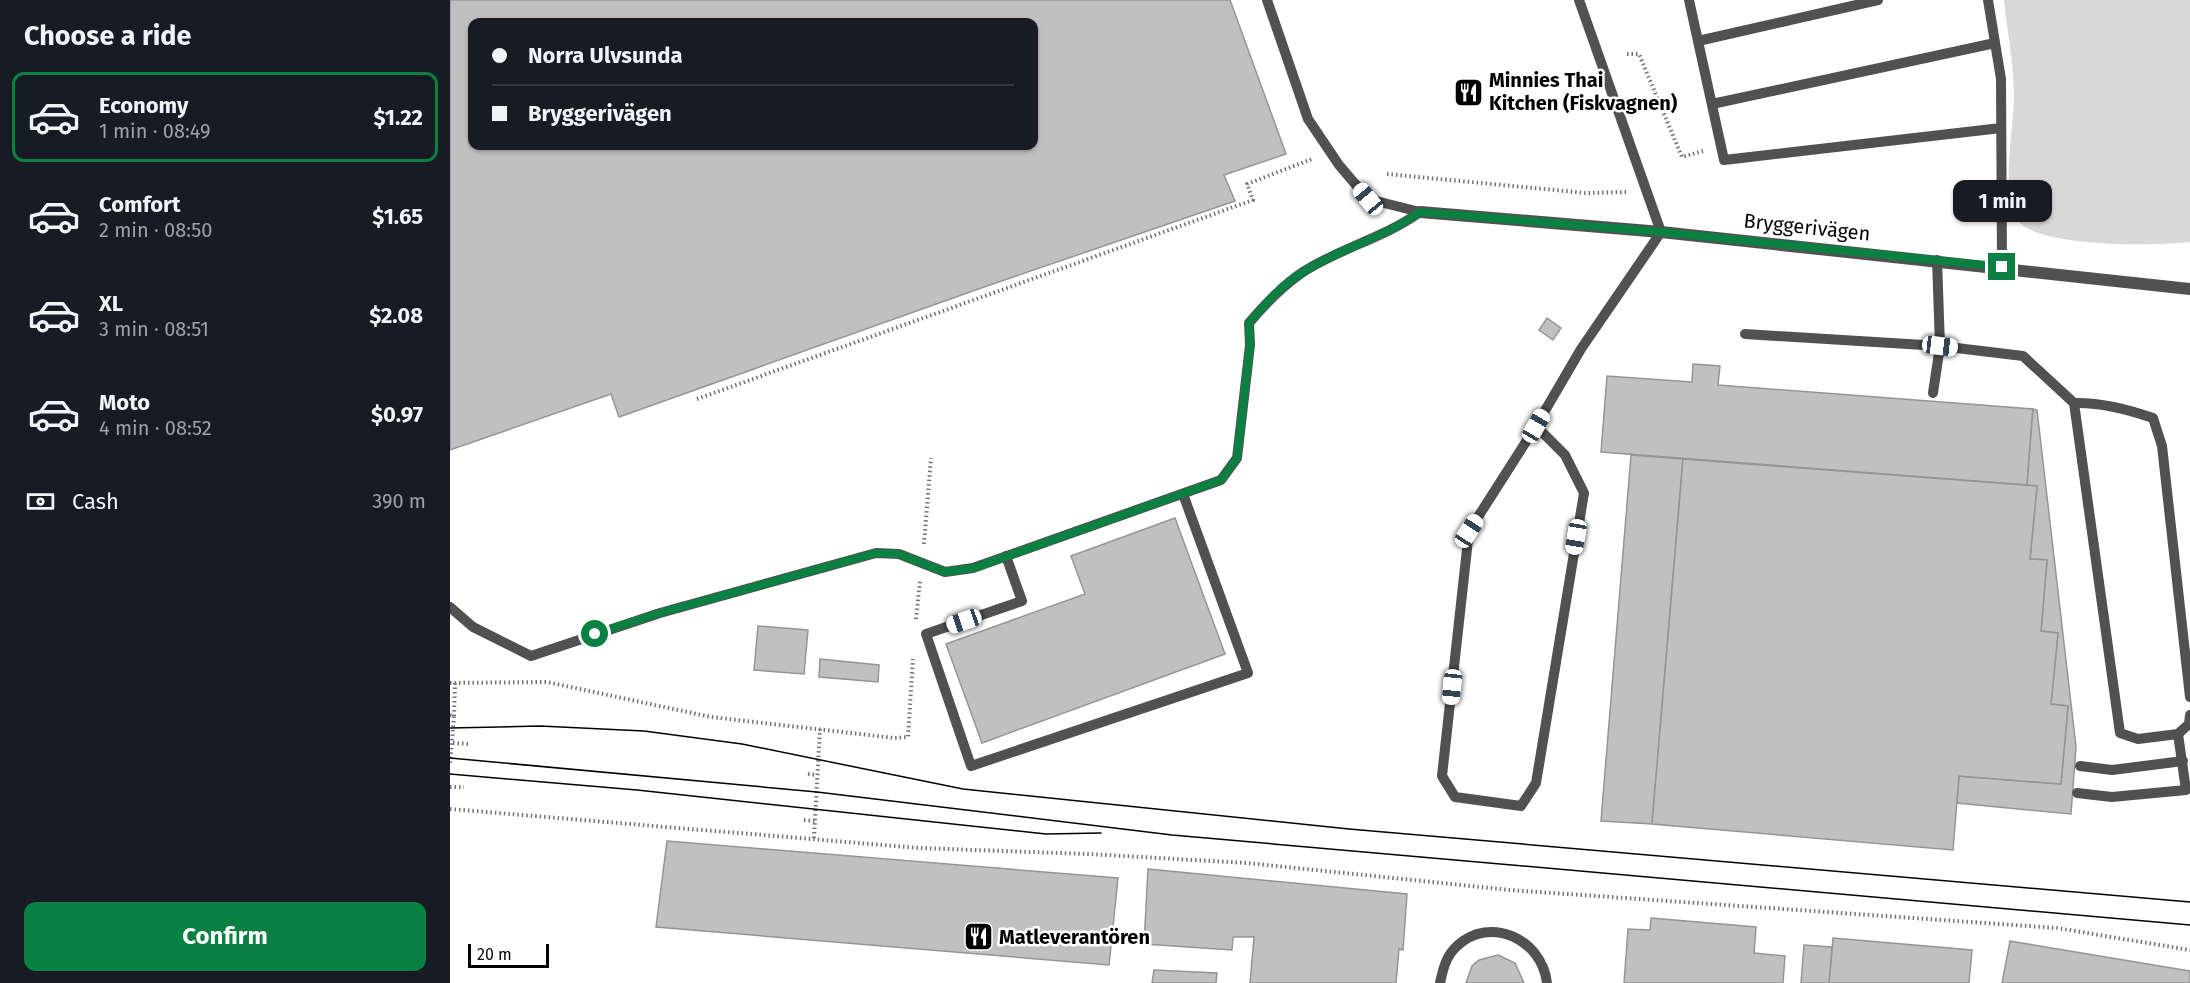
<!DOCTYPE html>
<html lang="en">
<head>
<meta charset="utf-8">
<style>
	body { margin:0; font-family:"Fira Sans",sans-serif; background:#20242c; color:#f1f3f6; height:100vh; display:flex; flex-direction:column; font-size:22px; white-space:nowrap }
	* { box-sizing:border-box; margin:0 }
	p { font-size:20px; color:#9ea1a6 }
	.icon { flex:none; width:33px; height:33px; fill:none; stroke:currentColor; stroke-width:2; stroke-linecap:round; stroke-linejoin:round }
	.map { position:relative; flex:1; overflow:hidden }
	.side { display:flex; flex-direction:column; background:#171b24; width:450px }
	.side>* { flex:none }
	.hud { position:absolute; left:18px; top:18px; width:570px; height:132px; border-radius:12px; box-shadow:0 2px 4px #0004; display:grid; align-content:center; height:132px; padding:0 24px; background:#171b24 }
	.scale { position:absolute; left:18px; bottom:15px; width:81px; box-sizing:border-box; padding-left:6px; border:3px solid #000; border-top:0; font-size:16px; line-height:21px; white-space:nowrap; color:#000; -webkit-text-stroke:4px #fff; paint-order:stroke }
	.end { position:absolute; width:27px; height:27px; margin:-14px; border:8px solid #0b8043; background:#fff; box-shadow:0 0 0 3px #fff }
	.from { border-radius:50% }
	.bubble { position:absolute; height:42px; border-radius:12px; background:#171b24; box-shadow:0 2px 4px #0004; font-size:20px; font-weight:700; line-height:42px; text-align:center }
	.car { position:absolute; width:18px; height:36px; margin:-18px -9px; border-radius:8px; box-shadow:0 0 4px 2px #0007; background:linear-gradient(#fff 24%,#345 0 40%,#fff 0 76%,#345 0 86%,#fff 0) }
	.hud b { display:flex; align-items:center; gap:21px; height:57px; font-size:22px }
	.hud b+b { border-top:2px solid #363941 }
	.hud i { width:15px; height:15px; background:#f1f3f6 }
	ul { padding:0; list-style:none }
	li { display:flex; align-items:center; gap:18px; height:90px; margin:0 12px 9px; padding:0 12px; border:3px solid transparent; border-radius:12px }
	li div { flex:1 }
	li b { display:block; font-size:22px }
	li em { font-style:normal; font-weight:700 }
	li.active { border-color:#0b8043 }
	li>.icon { width:54px; height:54px; stroke-width:1.5 }
	h2 { padding:0 24px; font-size:27px; line-height:72px }
	.pay { display:flex; align-items:center; gap:15px; height:66px; padding:0 24px; font-size:22px }
	.pay p { margin-inline-start:auto }
	.action { display:flex; gap:12px; margin-top:auto; padding:12px 24px }
	.action a { flex:1; height:69px; border-radius:12px; background:#0b8043; color:#fff; font-size:24px; font-weight:700; line-height:69px; text-align:center }
	main { display:flex; flex:1; min-height:0 }
	.map>svg:first-child { display:block }
	.green { fill:#d8d8d8 }
	.building { fill:#c0c0c0; stroke:#959595; stroke-width:1.5; fill-rule:evenodd }
	.lines { fill:none; stroke-linecap:round; stroke-linejoin:round }
	.path { stroke:#737373; stroke-width:4; stroke-dasharray:1.5 3; stroke-linecap:butt }
	.lane { stroke:#515151; stroke-width:10 }
	.street { stroke:#515151; stroke-width:12 }
	.tram { stroke:#000; stroke-width:1.5 }
	.route { stroke:#0b8043; stroke-width:8 }
	.labels { text-anchor:middle; dominant-baseline:central; stroke-width:5; stroke-linejoin:round; paint-order:stroke }
	.poi-label { font-size:20px; font-weight:bold; fill:#000; stroke:#fff; text-anchor:start }
	.street-label { font-size:20px; fill:#000; stroke:#fff }
</style>
</head>
<body>
<main>
<section class="side">
<h2>Choose a ride</h2>
<ul>
<li class="active"><svg class="icon" aria-label="car" viewBox="0 0 24 24"><path d="M5 17H2v-5l4-1 3-4h7l3 4 3 1v5h-3M9 17h6M6 11h13"/><circle cx="7" cy="17" r="2"/><circle cx="17" cy="17" r="2"/></svg><div><b>Economy</b><p>1 min · 08:49</p></div><em>$1.22</em></li>
<li><svg class="icon" aria-label="car" viewBox="0 0 24 24"><path d="M5 17H2v-5l4-1 3-4h7l3 4 3 1v5h-3M9 17h6M6 11h13"/><circle cx="7" cy="17" r="2"/><circle cx="17" cy="17" r="2"/></svg><div><b>Comfort</b><p>2 min · 08:50</p></div><em>$1.65</em></li>
<li><svg class="icon" aria-label="car" viewBox="0 0 24 24"><path d="M5 17H2v-5l4-1 3-4h7l3 4 3 1v5h-3M9 17h6M6 11h13"/><circle cx="7" cy="17" r="2"/><circle cx="17" cy="17" r="2"/></svg><div><b>XL</b><p>3 min · 08:51</p></div><em>$2.08</em></li>
<li><svg class="icon" aria-label="car" viewBox="0 0 24 24"><path d="M5 17H2v-5l4-1 3-4h7l3 4 3 1v5h-3M9 17h6M6 11h13"/><circle cx="7" cy="17" r="2"/><circle cx="17" cy="17" r="2"/></svg><div><b>Moto</b><p>4 min · 08:52</p></div><em>$0.97</em></li>
</ul>
<div class="pay"><svg class="icon" aria-label="cash" viewBox="0 0 24 24"><path d="M3 7h18v10H3z"/><circle cx="12" cy="12" r="2"/></svg>Cash<p>390 m</p></div>
<div class="action"><a>Confirm</a></div>
</section>
<div class="map">
<svg width="1740" height="983" viewBox="0 0 1740 983">
	<rect width="100%" height="100%" fill="#fff"/>
	<path class="green" d="M1554,0H1740V242C1708,246 1584,248 1567,219C1550,188 1564,131 1564,96C1564,64 1557,31 1554,0Z"/>
	<g class="building">
		<path d="M0,0H780L836,154L774,175L785,201L534,287L169,417L161,394L0,450ZM22,22H584V146H22Z"/>
		<polygon points="1097,318 1111,328 1103,340 1089,330"/>
		<polygon points="1243,364 1270,366 1268,385 1583,409 1577,485 1151,452 1157,376 1242,382"/>
		<polygon points="1583,409 1587,410 1626,747 1621,814 1507,803 1509,776 1611,784 1618,706 1601,704 1608,633 1591,631 1597,560 1580,559 1587,486 1577,485"/>
		<polygon points="1181,455 1233,459 1202,824 1151,821"/>
		<polygon points="1233,459 1587,486 1580,559 1597,560 1591,631 1608,633 1601,704 1618,706 1611,784 1509,776 1503,850 1202,824"/>
		<polygon points="725,518 775,654 532,743 496,644 635,594 621,556"/>
		<polygon points="308,626 358,630 354,674 304,670"/>
		<polygon points="370,659 429,665 428,682 369,677"/>
		<polygon points="217,841 668,878 659,965 206,927"/>
		<polygon points="698,869 957,894 953,950 949,949 946,983 800,983 804,937 783,937 782,950 694,944"/>
		<polygon points="1201,918 1306,927 1304,953 1335,956 1333,983 1174,983 1178,929 1200,930"/>
		<polygon points="1383,938 1522,950 1519,983 1379,983"/>
		<polygon points="1560,941 1740,971 1740,983 1552,983"/>
		<polygon points="1354,945 1382,947 1379,983 1351,983"/>
		<polygon points="1048,955 1065,963 1074,983 1016,983 1022,966 1029,960"/>
		<polygon points="704,970 767,973 766,983 702,983"/>
	</g>
	<g class="lines">
		<g class="path">
			<polyline points="1177,54 1189,54 1232,157 1253,151"/>
			<polyline points="937,174 1136,193 1178,192"/>
			<polyline points="247,399 803,200 797,184 862,159"/>
			<polyline points="474,544 481,458"/>
			<polyline points="466,619 470,581"/>
			<polyline points="0,683 97,682 261,717 445,738 458,737 463,659"/>
			<polyline points="0,715 4,716 0,764"/>
			<polyline points="4,716 5,683"/>
			<polyline points="3,743 20,744"/>
			<polyline points="358,774 367,775"/>
			<polyline points="0,787 14,787"/>
			<polyline points="0,809 469,848 638,854 797,863 1060,890 1607,928 1740,950"/>
			<polyline points="354,820 365,821"/>
			<polyline points="364,838 370,729"/>
		</g>
		<g class="lane">
			<polyline points="817,0 858,119 889,165 918,199 970,212"/>
			<polyline points="1239,0 1274,160 1551,128"/>
			<polyline points="1538,0 1551,79 1552,267"/>
			<polyline points="1248,41 1428,0"/>
			<polyline points="1262,104 1545,43"/>
			<polyline points="1487,260 1490,346 1573,356 1624,403 1670,733 1688,739 1728,734 1739,724 1740,715"/>
			<polyline points="1295,334 1490,346 1483,393"/>
			<path d="M1624,403C1651,402 1677,409 1703,418L1712,446L1740,697"/>
			<polyline points="1086,426 1115,455 1134,493 1086,783 1071,806 1005,797 992,776 1019,531 1086,426 1131,349 1211,232 1129,0"/>
			<polyline points="556,556 572,601 476,634 521,766 798,673 733,494"/>
			<path d="M0,607L23,627L81,656L210,613L426,553L449,554L495,572L523,568L771,480L787,458L800,345L799,323C815,304 832,286 853,272C890,248 934,238 970,212"/>
			<polyline points="1630,766 1662,770 1733,761"/>
			<polyline points="1627,793 1662,797 1736,790 1728,734"/>
			<path d="M990,983C993,969 996,956 1007,946C1040,915 1092,939 1097,983"/>
		</g>
		<polyline class="street" points="970,212 1211,232 1740,289"/>
		<g class="tram">
			<polyline points="0,728 90,726 194,731 292,744 513,789 899,829 1740,902"/>
			<polyline points="0,758 367,792 722,835 1740,925"/>
			<polyline points="0,774 187,790 596,834 651,833"/>
		</g>
	</g>
	<g class="lines">
		<path class="route" d="M145,634L210,613L426,553L449,554L495,572L524,568L771,480L787,458L800,345L799,323C815,304 832,285 853,272C890,248 934,238 970,212L1211,232L1552,267"/>
	</g>
	<defs>
		<symbol id="restaurant-square" viewBox="-11 -11 22 22"><rect x="-9" y="-9" width="18" height="18" rx="4" fill="#000" stroke="#fff"/><path d="M-5-6h1v4h1v-4h1v4h1v-4h1v5L-1.5 .5V6h-2V.5L-5-1ZM5-6V6H3V1.5H1.5Q1.5-4 5-6Z" fill="#fff"/></symbol>
	</defs>
	<g fill-rule="evenodd">
		<use href="#restaurant-square" x="1002" y="76" width="33" height="33"/>
		<use href="#restaurant-square" x="512" y="920" width="33" height="33"/>
	</g>
	<g class="labels">
		<g class="poi-label">
			<text x="1039" y="80">Minnies Thai<tspan x="1039" dy="23">Kitchen (Fiskvagnen)</tspan></text>
			<text x="549" y="937">Matleverantören</text>
		</g>
		<g class="street-label">
			<text transform="translate(1357 227) rotate(6)">Bryggerivägen</text>
		</g>
	</g>
</svg>
<div class="scale">20 m</div>
<i class="end from" style="left:145px;top:634px"></i>
<i class="end" style="left:1552px;top:267px"></i>
<div class="bubble" style="left:1503px;top:180px;width:99px">1 min</div>
<i class="car" style="left:918px;top:199px;rotate:320deg"></i>
<i class="car" style="left:1490px;top:346px;rotate:97deg"></i>
<i class="car" style="left:1086px;top:426px;rotate:30deg"></i>
<i class="car" style="left:1019px;top:531px;rotate:33deg"></i>
<i class="car" style="left:1126px;top:537px;rotate:190deg"></i>
<i class="car" style="left:514px;top:621px;rotate:251deg"></i>
<i class="car" style="left:1002px;top:687px;rotate:186deg"></i>
<div class="hud">
<b><i class="from"></i>Norra Ulvsunda</b>
<b><i></i>Bryggerivägen</b>
</div>
</div>
</main>
</body>
</html>
